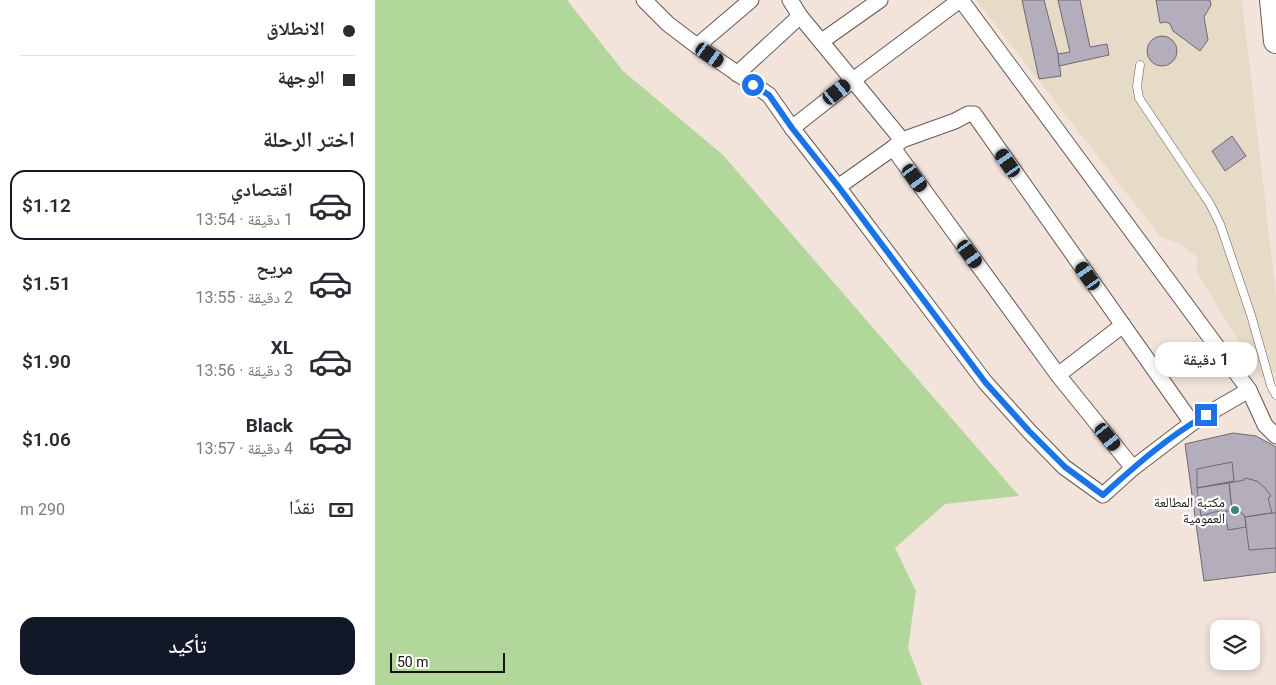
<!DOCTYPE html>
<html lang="ar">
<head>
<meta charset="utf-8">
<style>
	body { margin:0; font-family:Roboto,"Noto Naskh Arabic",sans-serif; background:#f2f2f3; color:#2b2b33; direction:rtl; height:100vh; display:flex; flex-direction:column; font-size:19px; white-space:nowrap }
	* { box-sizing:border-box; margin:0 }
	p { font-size:16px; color:#7c7c81 }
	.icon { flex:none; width:28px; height:28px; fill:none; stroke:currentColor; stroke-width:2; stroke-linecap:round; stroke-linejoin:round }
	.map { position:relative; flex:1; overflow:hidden; direction:ltr }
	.drawer { display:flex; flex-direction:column; background:#fff; width:375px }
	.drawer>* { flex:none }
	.hud { display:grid; align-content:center; height:110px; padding:0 20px; background:#fff }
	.buttons { position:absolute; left:835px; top:620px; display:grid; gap:10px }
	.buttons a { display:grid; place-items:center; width:50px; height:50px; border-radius:10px; background:#fff; box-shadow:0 2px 8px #0003; font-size:25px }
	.scale { position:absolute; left:15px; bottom:12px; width:115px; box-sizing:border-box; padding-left:5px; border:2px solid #181310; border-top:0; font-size:14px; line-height:18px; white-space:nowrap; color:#181310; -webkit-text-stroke:4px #fff; paint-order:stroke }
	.end { position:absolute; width:22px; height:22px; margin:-11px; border:6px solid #1a73e8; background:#fff; box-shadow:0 0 0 2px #fff }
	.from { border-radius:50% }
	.bubble { position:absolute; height:35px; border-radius:15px; background:#fff; box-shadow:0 2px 8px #0003; font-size:16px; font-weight:600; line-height:35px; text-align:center; direction:rtl }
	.car { position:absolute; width:15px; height:30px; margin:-15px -8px; border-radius:6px; box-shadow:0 0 4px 1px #0007; background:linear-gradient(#222 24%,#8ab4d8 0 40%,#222 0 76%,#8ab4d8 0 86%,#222 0) }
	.hud b { display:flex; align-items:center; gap:18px; height:48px; font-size:19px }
	.hud b+b { border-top:1px solid #e1e1e2 }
	.hud i { width:12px; height:12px; background:#2b2b33 }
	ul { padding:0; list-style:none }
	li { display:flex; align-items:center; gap:15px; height:70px; margin:0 10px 8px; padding:0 10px; border:2px solid transparent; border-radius:15px }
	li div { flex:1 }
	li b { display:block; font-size:19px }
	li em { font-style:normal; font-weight:600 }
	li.current { border-color:#111827 }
	li>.icon { width:45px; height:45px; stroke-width:1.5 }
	h2 { padding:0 20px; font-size:22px; line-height:60px }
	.pay { display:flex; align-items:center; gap:12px; height:55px; padding:0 20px; font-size:19px }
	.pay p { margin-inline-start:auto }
	.action { display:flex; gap:10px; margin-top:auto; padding:10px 20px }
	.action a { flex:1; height:58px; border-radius:15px; background:#111827; color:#fff; font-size:20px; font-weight:600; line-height:58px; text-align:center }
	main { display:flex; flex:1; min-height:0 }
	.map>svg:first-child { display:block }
	.education { fill:#e6dbc6 }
	.green { fill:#b2d79b }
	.building { fill:#b4aebc; stroke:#6e6875 }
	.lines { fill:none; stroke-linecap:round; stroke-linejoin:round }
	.lane-casing { stroke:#675a54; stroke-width:9 }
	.street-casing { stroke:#675a54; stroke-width:17 }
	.primary-casing { stroke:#675a54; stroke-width:26 }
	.lane { stroke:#fff; stroke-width:8 }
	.street { stroke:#fff; stroke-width:15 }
	.primary { stroke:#fff; stroke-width:24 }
	.route { stroke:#1a73e8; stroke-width:6 }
	.poi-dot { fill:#3c8482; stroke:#fff; stroke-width:2 }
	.labels { text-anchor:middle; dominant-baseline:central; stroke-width:4.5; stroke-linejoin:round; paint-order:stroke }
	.poi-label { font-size:14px; fill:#181310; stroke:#fff; text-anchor:end }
</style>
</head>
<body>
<main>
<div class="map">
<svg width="901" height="685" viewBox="0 0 901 685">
	<rect width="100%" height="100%" fill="#f2e3db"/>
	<polygon class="education" points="601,0 867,0 901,296 901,372 886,378 821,271 823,258 808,246 785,236"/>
	<polygon class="green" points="0,0 192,0 248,71 348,155 644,496 570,504 520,548 541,591 533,648 547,685 0,685"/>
	<g class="building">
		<polygon points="647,0 669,0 683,54 686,76 664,79"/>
		<polygon points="683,0 705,0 715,47 732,44 734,55 684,66 683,54 695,52"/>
		<polygon points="781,0 835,0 836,5 829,17 833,40 825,51 798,31 795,24 791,22 785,23"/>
		<circle cx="787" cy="51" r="15"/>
		<polygon points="857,136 871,156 850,171 837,151"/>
		<polygon points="858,433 881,436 901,447 901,572 829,581 810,444"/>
		<polygon points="857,462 859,481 822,488 822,469"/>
		<polygon points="870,478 882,481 890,488 896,496 893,498 897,513 870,517 865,511 857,511 854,483 869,480"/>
		<polygon points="854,483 857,511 839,512 826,516 822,488"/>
		<polygon points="850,511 865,511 870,517 871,527 853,530"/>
		<polygon points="897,513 901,513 901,548 874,550 870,517"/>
	</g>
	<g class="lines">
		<defs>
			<polyline id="lane" points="765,65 762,86 764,98 835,204 845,224 876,315 896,386 901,395"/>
			<g id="street">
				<polyline points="269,0 293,24 322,46 394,95 417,128 463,187 610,382 654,431 689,467 728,495 758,468 817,423 874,390"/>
				<polyline points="415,0 425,16 527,140"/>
				<polyline points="586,0 874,390 890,425 901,436"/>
				<polyline points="447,41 505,0"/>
				<polyline points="322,46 376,0"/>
				<polyline points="362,74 425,16"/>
				<polyline points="417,128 478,80 585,0"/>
				<polyline points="518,148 683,375 758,468"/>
				<polyline points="463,187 518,148 527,140 580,121 593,114 599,114 817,423"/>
				<polyline points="683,375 748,325"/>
			</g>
			<polyline id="primary" points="897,0 901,41"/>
		</defs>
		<use href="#lane" class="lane-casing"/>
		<use href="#street" class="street-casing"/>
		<use href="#primary" class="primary-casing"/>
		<use href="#lane" class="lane"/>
		<use href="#street" class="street"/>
		<use href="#primary" class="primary"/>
	</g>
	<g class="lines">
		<path class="route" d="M378,85L394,95L417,128L463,186L610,382L654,431L690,467L728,495C760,466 794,436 831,415"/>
	</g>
	<circle class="poi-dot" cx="860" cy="510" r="5"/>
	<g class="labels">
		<g class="poi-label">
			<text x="850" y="502">مكتبة المطالعة<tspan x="850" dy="16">العمومية</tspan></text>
		</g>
	</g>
</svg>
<div class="buttons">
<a><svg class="icon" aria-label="layers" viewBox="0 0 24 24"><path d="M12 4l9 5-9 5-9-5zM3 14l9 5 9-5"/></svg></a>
</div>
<div class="scale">50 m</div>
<i class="end from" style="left:378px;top:85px"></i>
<i class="end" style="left:831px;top:415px"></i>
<div class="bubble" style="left:780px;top:342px;width:102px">1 دقيقة</div>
<i class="car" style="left:335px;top:55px;rotate:125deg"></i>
<i class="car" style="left:462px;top:92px;rotate:51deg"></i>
<i class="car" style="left:633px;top:163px;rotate:325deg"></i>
<i class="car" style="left:540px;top:178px;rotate:144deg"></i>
<i class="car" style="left:595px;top:254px;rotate:144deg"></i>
<i class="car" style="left:713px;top:276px;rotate:325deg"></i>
<i class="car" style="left:733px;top:437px;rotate:141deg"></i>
</div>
<section class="drawer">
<div class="hud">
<b><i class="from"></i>الانطلاق</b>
<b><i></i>الوجهة</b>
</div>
<h2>اختر الرحلة</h2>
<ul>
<li class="current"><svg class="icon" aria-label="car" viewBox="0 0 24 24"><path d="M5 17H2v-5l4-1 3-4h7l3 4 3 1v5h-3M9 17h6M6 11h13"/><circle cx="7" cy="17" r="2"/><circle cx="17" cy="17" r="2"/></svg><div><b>اقتصادي</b><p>1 دقيقة · 13:54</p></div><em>$1.12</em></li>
<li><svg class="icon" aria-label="car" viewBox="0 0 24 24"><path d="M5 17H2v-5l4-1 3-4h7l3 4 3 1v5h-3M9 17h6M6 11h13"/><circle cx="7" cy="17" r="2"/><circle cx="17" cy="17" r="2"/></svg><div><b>مريح</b><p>2 دقيقة · 13:55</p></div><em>$1.51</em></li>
<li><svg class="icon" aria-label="car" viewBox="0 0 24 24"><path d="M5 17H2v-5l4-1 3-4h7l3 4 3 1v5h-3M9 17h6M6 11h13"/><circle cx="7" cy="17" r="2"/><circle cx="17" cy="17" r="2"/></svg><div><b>XL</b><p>3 دقيقة · 13:56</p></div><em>$1.90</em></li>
<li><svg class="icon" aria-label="car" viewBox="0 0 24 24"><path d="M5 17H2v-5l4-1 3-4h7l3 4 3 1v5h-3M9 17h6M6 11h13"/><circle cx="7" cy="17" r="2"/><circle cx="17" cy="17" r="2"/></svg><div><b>Black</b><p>4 دقيقة · 13:57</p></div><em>$1.06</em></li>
</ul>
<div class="pay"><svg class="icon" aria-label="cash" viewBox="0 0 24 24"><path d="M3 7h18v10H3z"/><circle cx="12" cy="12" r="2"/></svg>نقدًا<p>290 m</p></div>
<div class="action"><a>تأكيد</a></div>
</section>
</main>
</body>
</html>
